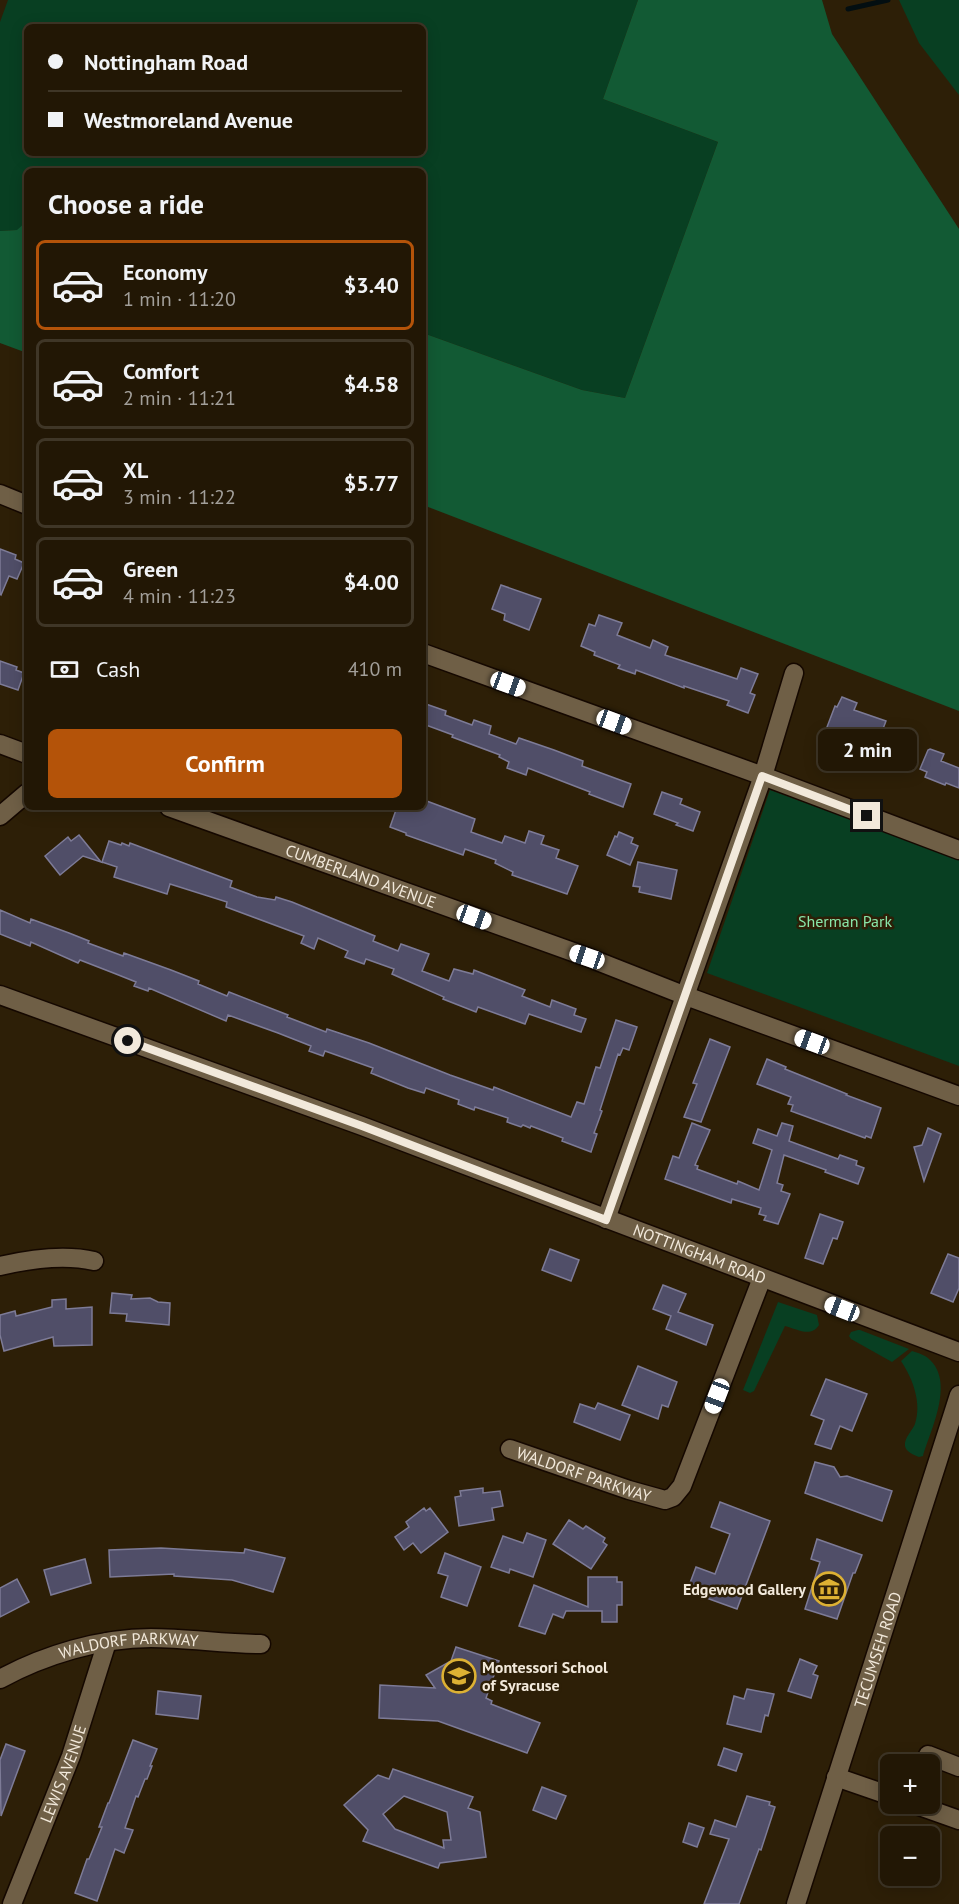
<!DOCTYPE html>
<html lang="en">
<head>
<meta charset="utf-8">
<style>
	body { margin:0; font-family:"PT Sans",sans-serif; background:#2a200f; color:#f1f3f6; height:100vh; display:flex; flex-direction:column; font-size:22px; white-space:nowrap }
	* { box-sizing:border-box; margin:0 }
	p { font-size:20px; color:#a29f9a }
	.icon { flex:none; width:33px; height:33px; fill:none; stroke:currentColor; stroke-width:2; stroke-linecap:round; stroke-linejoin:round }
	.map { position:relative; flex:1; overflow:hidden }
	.sheet { position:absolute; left:24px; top:168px; width:402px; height:642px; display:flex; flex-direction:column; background:#221705; border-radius:9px; box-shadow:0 3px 15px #0003,0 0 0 2px #3f3627 }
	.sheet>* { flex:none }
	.banner { position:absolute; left:24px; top:24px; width:402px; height:132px; border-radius:9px; box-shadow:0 3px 15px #0003,0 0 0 2px #3f3627; display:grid; align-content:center; height:132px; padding:0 24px; background:#221705 }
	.fabs { position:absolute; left:880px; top:1754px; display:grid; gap:12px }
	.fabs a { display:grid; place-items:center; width:60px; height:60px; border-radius:9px; background:#221705; box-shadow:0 3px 15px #0003,0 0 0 2px #3f3627; font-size:30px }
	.end { position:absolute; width:27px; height:27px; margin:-14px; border:8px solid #f2e9db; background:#111; box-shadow:0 0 0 3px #111 }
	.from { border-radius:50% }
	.bubble { position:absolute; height:42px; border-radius:9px; background:#221705; box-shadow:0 3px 15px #0003,0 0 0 2px #3f3627; font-size:20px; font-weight:700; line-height:42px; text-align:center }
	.car { position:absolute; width:18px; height:36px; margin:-18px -9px; border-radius:8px; box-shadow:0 0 4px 2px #0007; background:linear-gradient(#fff 24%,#345 0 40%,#fff 0 76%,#345 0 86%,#fff 0) }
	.banner b { display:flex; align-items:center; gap:21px; height:57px; font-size:22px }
	.banner b+b { border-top:2px solid #3f3627 }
	.banner i { width:15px; height:15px; background:#f1f3f6 }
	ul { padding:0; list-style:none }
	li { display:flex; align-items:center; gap:18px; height:90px; margin:0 12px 9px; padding:0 12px; border:3px solid #3f3627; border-radius:9px }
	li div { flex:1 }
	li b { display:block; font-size:22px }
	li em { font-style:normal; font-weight:700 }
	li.on { border-color:#b45309 }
	li>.icon { width:54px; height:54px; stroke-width:1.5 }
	h2 { padding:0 24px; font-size:27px; line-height:72px }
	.pay { display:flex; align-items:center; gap:15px; height:66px; padding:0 24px; font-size:22px }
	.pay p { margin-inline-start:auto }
	.button { display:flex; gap:12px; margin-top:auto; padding:12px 24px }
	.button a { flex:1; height:69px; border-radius:9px; background:#b45309; color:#fff; font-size:24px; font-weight:700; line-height:69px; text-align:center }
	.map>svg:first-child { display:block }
	.green { fill:#083f22; fill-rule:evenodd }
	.forest { fill:#125a34 }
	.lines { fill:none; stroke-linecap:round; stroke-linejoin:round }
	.stream { stroke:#030e11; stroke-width:5 }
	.building { fill:#504e68; stroke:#7d7b97; stroke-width:1.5; fill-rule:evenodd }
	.street-casing { stroke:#150800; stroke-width:21 }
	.secondary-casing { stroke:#150800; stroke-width:21 }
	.street { stroke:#6f5f46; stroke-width:18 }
	.secondary { stroke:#6f5f46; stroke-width:18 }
	.route { stroke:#f2e9db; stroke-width:8 }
	.labels { text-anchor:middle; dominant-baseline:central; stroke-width:5; stroke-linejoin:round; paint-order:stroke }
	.street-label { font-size:16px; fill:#f2e9db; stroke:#2d1f07 }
	.park-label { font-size:16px; fill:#89e7aa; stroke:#2d1f07 }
	.poi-label { font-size:16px; font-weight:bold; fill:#f2e9db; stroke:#2d1f07; text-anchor:end }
</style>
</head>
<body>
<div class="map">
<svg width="959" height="1904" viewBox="0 0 959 1904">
	<rect width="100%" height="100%" fill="#2d1f07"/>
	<g class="green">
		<path d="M8,0H638L603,99L718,142L625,398L582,390L423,333V171H27V221L18,230L0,231V22ZM27,27H423V153H27Z"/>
		<polygon points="899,0 959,0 959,95 919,43"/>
		<polygon points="770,790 959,859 959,1066 707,973"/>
		<path d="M778,1302L817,1315L819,1325C811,1338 797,1329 785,1326L754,1391L750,1393L743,1390Z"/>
		<polygon points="858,1330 860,1330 909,1349 892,1362 851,1339 849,1336 851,1332"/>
		<path d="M912,1351C918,1353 925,1355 929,1359C955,1382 931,1429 923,1456L919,1457C914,1455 906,1452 905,1446C904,1438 912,1431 915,1424C922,1403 913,1379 901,1361Z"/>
	</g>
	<g class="forest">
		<polygon points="638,0 822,0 832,34 959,229 959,711 423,505 423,333 582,390 625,398 718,142 603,99"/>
		<polygon points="27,221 27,353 0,343 0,231 17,230"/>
	</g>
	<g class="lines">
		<polyline class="stream" points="848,9 888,0"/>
	</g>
	<g class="building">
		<polygon points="0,549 16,555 15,559 24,563 17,579 9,576 1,595 0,594"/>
		<polygon points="501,585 541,599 529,630 504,620 505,614 492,609"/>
		<polygon points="599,615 622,623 617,635 650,648 653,640 668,647 665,655 737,679 741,668 758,674 750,693 755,695 748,713 727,705 729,701 684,686 684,688 636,670 635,674 618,668 620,665 594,655 595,652 581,646 589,624 595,626"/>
		<polygon points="0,661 17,667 16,670 24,673 18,690 0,684"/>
		<polygon points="842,697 857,703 854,710 886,721 881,734 902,742 892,769 869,761 871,757 828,741 830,737 824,735 835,706 837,707"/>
		<polygon points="423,703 446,711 445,715 472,725 474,720 491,726 489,734 516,744 519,738 554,750 583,761 582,766 631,784 623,807 589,794 590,792 528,768 526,775 507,768 509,762 499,757 500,755 452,737 453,735 423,724"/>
		<polygon points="930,749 944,754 941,761 959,768 959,788 946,783 945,785 925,777 927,772 920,769 928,750"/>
		<polygon points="662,792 682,799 680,804 700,812 693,831 676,825 678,823 654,814"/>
		<polygon points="424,800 475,819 471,832 502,843 505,836 525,843 529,831 544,836 541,844 559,850 556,858 578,866 567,894 512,875 513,872 495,863 496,860 465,849 463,855 406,835 406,833 390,827 397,807 423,807"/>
		<polygon points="619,832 633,838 631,843 638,846 630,865 607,855 615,836 617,837"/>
		<polygon points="79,835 101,862 83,856 60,875 45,856 68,837 71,841"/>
		<polygon points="109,841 121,845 122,843 129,846 130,843 146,849 232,881 230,887 257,897 275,900 276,897 292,902 375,936 373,941 398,951 401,944 429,954 422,971 449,981 454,969 473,974 474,970 525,990 522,996 550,1007 552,1000 576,1009 574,1015 586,1019 581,1032 529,1014 525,1024 478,1007 476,1012 443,999 444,997 392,974 394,969 366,959 364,964 345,957 348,951 318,938 314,949 301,943 304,936 226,907 227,902 170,884 167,894 114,877 117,867 102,862"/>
		<polygon points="638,862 677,870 671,899 639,892 640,887 633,886"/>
		<polygon points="0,910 30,923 31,919 69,933 89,941 88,943 123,956 124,953 171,970 199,981 198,984 227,996 229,992 288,1015 287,1017 326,1032 327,1029 369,1043 450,1075 493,1090 494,1087 571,1117 577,1102 584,1104 596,1067 600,1068 616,1020 637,1027 629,1050 623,1048 620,1055 618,1054 600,1110 602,1111 594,1133 597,1134 591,1152 562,1141 563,1138 531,1126 530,1128 523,1125 521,1127 507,1122 508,1118 475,1107 474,1110 458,1104 459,1100 426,1088 424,1093 408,1088 371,1073 373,1068 325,1051 323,1056 309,1051 311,1046 278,1033 228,1015 226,1021 149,988 148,991 134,986 136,982 116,974 80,960 78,963 31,942 30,946 0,934"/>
		<polygon points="710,1039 730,1047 701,1122 684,1117 697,1084 693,1083"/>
		<polygon points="767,1059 786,1067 785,1069 847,1094 846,1095 881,1108 871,1138 866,1136 865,1138 791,1111 793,1105 788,1104 791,1097 757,1084"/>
		<polygon points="692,1123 710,1130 695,1165 698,1166 697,1169 737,1184 738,1181 759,1190 772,1150 753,1143 758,1129 777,1136 782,1123 793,1126 789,1141 838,1159 840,1155 857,1161 856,1165 864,1168 858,1184 825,1172 826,1170 784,1155 777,1183 783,1185 781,1191 790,1194 778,1224 764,1220 766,1216 759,1214 761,1208 732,1199 731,1203 665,1179 673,1156 679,1158"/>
		<polygon points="928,1128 941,1134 924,1181 914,1147 922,1145"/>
		<polygon points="820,1214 843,1222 837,1239 833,1238 823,1264 805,1258"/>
		<polygon points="550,1249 579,1260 571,1281 542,1270"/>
		<polygon points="948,1254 959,1258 959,1288 953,1302 931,1293"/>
		<polygon points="663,1285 686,1294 678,1312 713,1325 706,1345 666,1329 671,1316 653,1309"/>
		<polygon points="112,1293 132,1295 131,1299 150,1298 158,1302 170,1303 169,1325 126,1321 127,1314 110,1313"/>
		<polygon points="66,1299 66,1309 92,1307 92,1345 54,1346 53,1337 4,1351 0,1335 0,1315 15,1311 16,1316 52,1307 52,1300"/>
		<polygon points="638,1366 677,1382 668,1407 662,1405 658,1419 622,1405"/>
		<polygon points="826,1379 867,1394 852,1431 840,1426 831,1449 815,1444 824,1420 811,1415"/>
		<polygon points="598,1403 630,1415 620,1440 574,1422 580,1404 595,1409"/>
		<polygon points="815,1462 834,1467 840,1477 847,1476 892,1491 882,1521 805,1493"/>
		<polygon points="483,1488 483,1493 500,1491 503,1506 492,1508 494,1520 459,1526 455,1497 461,1496 460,1491"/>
		<polygon points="720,1502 770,1521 737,1609 687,1591 696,1567 715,1574 730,1534 711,1527"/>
		<polygon points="424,1508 426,1511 430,1508 448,1532 421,1553 413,1543 404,1550 395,1537 409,1527 406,1522"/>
		<polygon points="569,1520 583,1529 586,1526 605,1538 603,1542 607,1545 591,1569 553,1544"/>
		<polygon points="527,1533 546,1540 533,1577 510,1569 509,1573 491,1567 503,1536 523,1543"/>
		<polygon points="817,1539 862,1555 855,1573 853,1573 837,1619 805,1609 820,1562 811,1559"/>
		<polygon points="161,1548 244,1553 245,1549 285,1558 273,1592 232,1580 174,1576 174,1574 110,1577 109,1550"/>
		<polygon points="445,1553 481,1567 467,1606 441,1597 448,1576 438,1573"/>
		<polygon points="85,1559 91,1583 51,1595 44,1570"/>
		<polygon points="588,1577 617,1577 617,1582 622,1582 622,1605 617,1605 617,1622 602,1622 602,1611 566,1611 563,1618 553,1614 545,1634 519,1626 534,1585 588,1607"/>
		<polygon points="17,1579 29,1602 0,1617 0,1588"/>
		<polygon points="456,1647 499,1661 486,1698 492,1701 491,1704 540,1723 527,1753 438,1721 379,1718 380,1685 435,1688 426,1675 451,1661"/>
		<polygon points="800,1659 817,1666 813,1674 818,1676 811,1698 788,1691"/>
		<polygon points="747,1689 774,1694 768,1716 765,1715 761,1732 727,1724 734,1696 744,1699"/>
		<polygon points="158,1691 201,1696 198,1719 156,1714"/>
		<polygon points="133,1740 157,1749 150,1766 152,1766 147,1779 145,1779 138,1797 136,1796 125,1828 133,1830 124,1853 115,1849 97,1901 75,1893 87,1859 89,1859 102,1827 99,1827 108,1803 109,1803"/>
		<polygon points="6,1744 25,1751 1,1816 0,1760"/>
		<polygon points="724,1748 742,1754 736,1771 718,1765"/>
		<path d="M393,1769L473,1797L468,1808L480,1812L486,1857L440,1863L438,1868L363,1841L368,1830L344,1805L378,1775L389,1779ZM404,1796L447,1812L451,1840H443L444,1848L395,1829L383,1814Z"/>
		<polygon points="542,1787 566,1796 556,1819 533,1810"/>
		<polygon points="747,1796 770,1802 769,1805 775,1807 761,1850 759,1849 739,1904 704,1904 729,1839 710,1834 715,1820 736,1827"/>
		<polygon points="689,1823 704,1828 697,1847 683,1842"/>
	</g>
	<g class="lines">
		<defs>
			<g id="street">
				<polyline points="0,494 27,505"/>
				<polyline points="423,653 763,776 959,850"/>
				<polyline points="0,744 27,754"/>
				<path id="s1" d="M169,807L587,957L686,996L959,1096"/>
				<polyline points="0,816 27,793"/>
				<polyline points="606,1219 763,776 794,673"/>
				<path d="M0,1266C30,1259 64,1254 94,1261"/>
				<path id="s2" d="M510,1449L629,1490L665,1500L673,1497L682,1486L762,1278"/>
				<path id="s3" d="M0,1679C44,1655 100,1638 151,1638C188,1638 224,1644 261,1644"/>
				<polyline points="925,1764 928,1755 959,1767"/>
				<polyline points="836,1777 891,1796"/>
				<polyline points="911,1803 959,1820"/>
				<path id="s4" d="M12,1904L71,1756L107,1642"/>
			</g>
			<g id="secondary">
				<path id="s5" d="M0,995L362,1126L959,1352"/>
				<path id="s6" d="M796,1904L959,1395"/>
			</g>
		</defs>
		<use href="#street" class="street-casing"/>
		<use href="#secondary" class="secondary-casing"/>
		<use href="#street" class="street"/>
		<use href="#secondary" class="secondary"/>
	</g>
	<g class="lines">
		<polyline class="route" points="128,1041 362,1126 606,1220 762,776 867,816"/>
	</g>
	<defs>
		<symbol id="museum-ring" viewBox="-11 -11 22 22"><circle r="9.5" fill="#2d1f07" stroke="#ddb133" stroke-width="1.5"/><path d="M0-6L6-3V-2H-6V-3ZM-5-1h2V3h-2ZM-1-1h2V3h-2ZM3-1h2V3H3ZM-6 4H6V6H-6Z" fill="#ddb133"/></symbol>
		<symbol id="school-ring" viewBox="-11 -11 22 22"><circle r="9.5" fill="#2d1f07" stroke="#ddb133" stroke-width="1.5"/><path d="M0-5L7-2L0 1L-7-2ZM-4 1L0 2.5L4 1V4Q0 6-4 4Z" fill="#ddb133"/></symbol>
	</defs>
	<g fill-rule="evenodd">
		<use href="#museum-ring" x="810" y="1570" width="38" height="38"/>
		<use href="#school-ring" x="440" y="1657" width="38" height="38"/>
	</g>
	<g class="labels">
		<g class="street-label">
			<text stroke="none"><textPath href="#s1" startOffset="204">CUMBERLAND AVENUE</textPath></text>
			<text stroke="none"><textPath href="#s5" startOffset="746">NOTTINGHAM ROAD</textPath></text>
			<text stroke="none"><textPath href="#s2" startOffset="78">WALDORF PARKWAY</textPath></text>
			<text stroke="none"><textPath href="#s3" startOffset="135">WALDORF PARKWAY</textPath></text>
			<text stroke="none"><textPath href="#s6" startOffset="267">TECUMSEH ROAD</textPath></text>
			<text stroke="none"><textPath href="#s4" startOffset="140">LEWIS AVENUE</textPath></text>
		</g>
		<g class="park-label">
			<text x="845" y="921">Sherman Park</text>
		</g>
		<g class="poi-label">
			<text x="806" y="1589">Edgewood Gallery</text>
			<text x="482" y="1667" text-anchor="start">Montessori School<tspan x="482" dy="18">of Syracuse</tspan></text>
		</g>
	</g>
</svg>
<div class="fabs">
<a>+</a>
<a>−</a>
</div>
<i class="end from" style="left:128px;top:1041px"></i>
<i class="end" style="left:867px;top:816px"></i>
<div class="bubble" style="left:818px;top:729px;width:99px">2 min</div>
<i class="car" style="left:508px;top:684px;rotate:110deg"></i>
<i class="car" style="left:614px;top:722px;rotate:110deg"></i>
<i class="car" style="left:474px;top:917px;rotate:110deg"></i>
<i class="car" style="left:587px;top:957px;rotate:289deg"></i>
<i class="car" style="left:812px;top:1042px;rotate:290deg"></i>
<i class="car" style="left:842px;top:1309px;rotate:291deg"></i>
<i class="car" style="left:717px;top:1396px;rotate:201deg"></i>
<div class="banner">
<b><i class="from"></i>Nottingham Road</b>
<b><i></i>Westmoreland Avenue</b>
</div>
<section class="sheet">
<h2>Choose a ride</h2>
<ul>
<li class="on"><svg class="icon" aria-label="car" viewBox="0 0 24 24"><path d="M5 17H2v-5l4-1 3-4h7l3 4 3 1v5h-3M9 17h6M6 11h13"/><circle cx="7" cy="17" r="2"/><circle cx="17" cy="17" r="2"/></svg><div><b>Economy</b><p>1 min · 11:20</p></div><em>$3.40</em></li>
<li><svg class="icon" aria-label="car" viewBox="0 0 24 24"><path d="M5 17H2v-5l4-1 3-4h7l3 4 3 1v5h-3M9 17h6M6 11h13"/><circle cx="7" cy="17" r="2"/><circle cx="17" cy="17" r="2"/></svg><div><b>Comfort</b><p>2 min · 11:21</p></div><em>$4.58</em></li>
<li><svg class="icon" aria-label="car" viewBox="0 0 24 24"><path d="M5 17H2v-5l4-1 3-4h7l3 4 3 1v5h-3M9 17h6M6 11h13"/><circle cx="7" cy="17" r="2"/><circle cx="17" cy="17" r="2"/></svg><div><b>XL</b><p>3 min · 11:22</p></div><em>$5.77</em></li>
<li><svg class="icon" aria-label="car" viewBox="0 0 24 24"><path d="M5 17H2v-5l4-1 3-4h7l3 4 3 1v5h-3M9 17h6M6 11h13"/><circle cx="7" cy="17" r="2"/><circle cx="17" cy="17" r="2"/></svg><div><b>Green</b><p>4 min · 11:23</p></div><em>$4.00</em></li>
</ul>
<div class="pay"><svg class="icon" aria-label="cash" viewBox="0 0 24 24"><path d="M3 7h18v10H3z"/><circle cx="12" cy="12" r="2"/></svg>Cash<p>410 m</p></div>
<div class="button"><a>Confirm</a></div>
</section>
</div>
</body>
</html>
